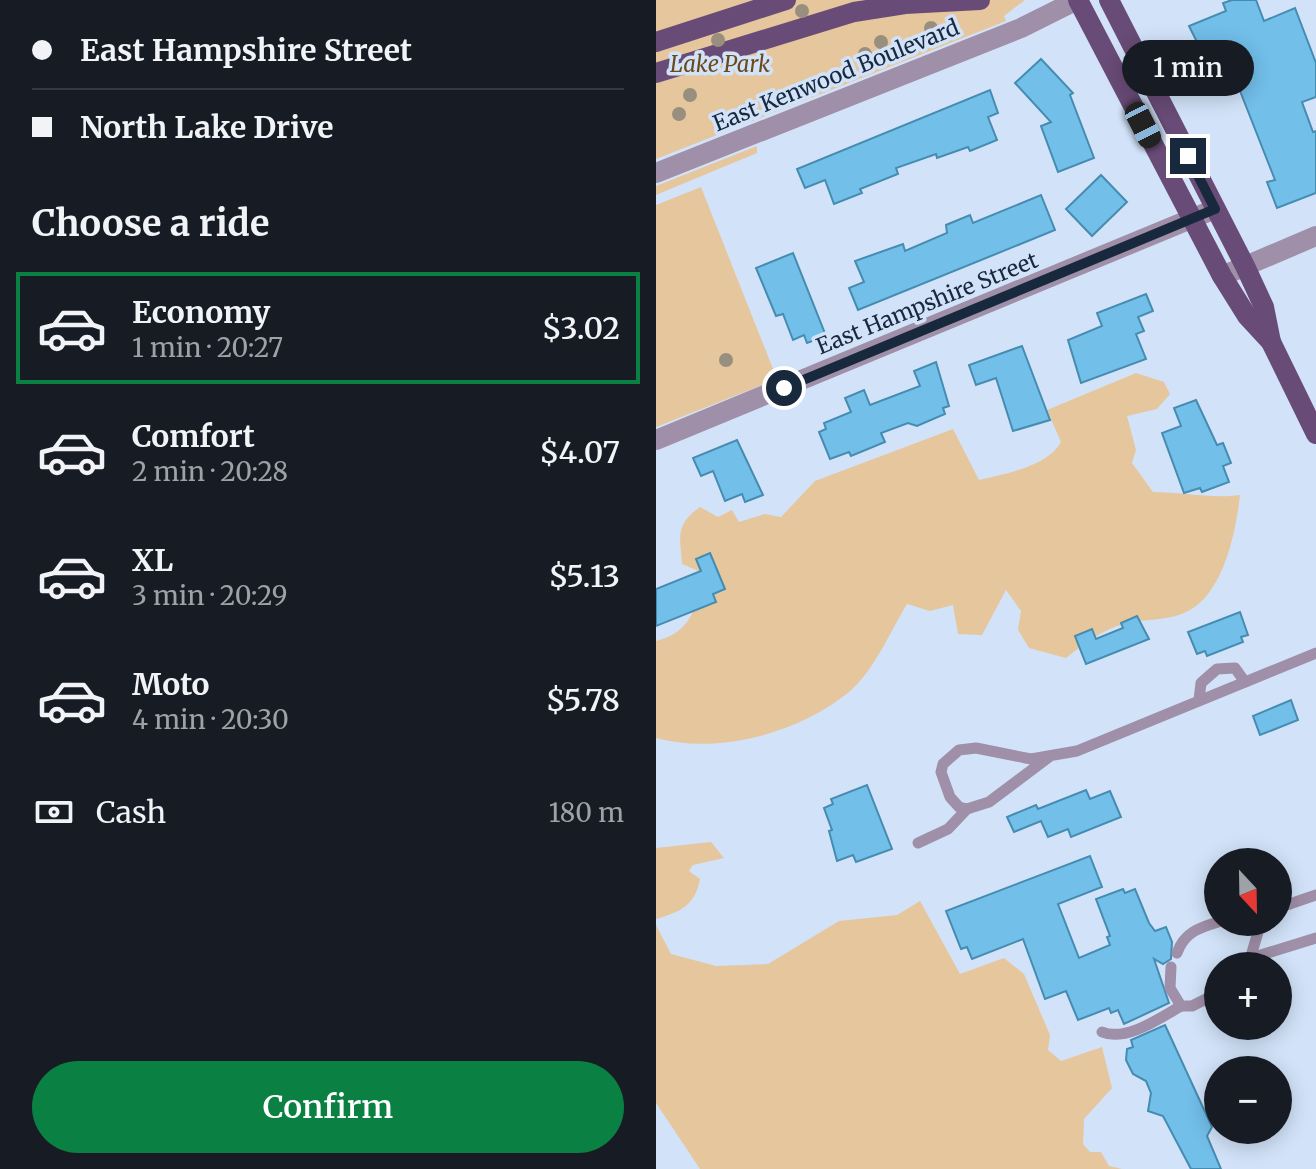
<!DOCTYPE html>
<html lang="en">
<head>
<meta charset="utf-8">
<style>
	body { margin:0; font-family:Merriweather,serif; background:#242831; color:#f1f3f6; height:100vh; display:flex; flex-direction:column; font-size:30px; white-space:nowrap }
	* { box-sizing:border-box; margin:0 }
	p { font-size:26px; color:#9ea1a6 }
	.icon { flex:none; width:44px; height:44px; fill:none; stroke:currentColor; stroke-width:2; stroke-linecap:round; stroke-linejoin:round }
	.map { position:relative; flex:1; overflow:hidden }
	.side { display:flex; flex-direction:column; background:#171b24; width:656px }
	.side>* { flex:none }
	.guide { display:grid; align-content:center; height:176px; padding:0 32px; background:#171b24 }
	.needle { width:52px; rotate:158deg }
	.controls { position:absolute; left:548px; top:848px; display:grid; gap:16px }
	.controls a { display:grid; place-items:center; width:88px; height:88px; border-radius:50%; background:#171b24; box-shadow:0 4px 20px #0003; font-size:40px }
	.end { position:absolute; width:36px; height:36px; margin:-18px; border:10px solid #18293e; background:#fff; box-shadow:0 0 0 4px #fff }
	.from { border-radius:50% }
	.bubble { position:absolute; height:56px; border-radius:28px; background:#171b24; box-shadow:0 4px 20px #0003; font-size:26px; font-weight:600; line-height:56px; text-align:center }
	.car { position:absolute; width:24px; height:48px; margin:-24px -12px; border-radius:10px; box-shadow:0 0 6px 2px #0007; background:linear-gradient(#222 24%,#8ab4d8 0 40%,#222 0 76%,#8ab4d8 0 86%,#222 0) }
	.guide b { display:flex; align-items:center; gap:28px; height:76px; font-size:30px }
	.guide b+b { border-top:2px solid #363941 }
	.guide i { width:20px; height:20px; background:#f1f3f6 }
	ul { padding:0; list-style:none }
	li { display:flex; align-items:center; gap:24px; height:112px; margin:0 16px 12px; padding:0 16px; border:4px solid transparent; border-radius:0px }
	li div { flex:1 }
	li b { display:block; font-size:30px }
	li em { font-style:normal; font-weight:600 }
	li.selected { border-color:#0b8043 }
	li>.icon { width:72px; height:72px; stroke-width:1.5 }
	h2 { padding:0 32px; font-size:36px; line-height:96px }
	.pay { display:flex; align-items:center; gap:20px; height:88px; padding:0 32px; font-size:30px }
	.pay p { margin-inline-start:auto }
	.button { display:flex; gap:16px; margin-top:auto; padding:16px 32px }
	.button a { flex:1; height:92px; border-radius:48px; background:#0b8043; color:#fff; font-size:32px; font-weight:600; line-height:92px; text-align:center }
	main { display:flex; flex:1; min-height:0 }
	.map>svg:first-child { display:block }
	.green { fill:#e5c69d }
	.building { fill:#72bfea; stroke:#468bb0; stroke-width:2 }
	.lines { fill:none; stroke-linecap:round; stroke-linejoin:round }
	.service { stroke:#9f8fa8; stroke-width:11 }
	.minor { stroke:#9f8fa8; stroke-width:20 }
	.primary { stroke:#684b76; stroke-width:20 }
	.tree { fill:#998f7e }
	.route { stroke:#18293e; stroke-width:10 }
	.labels { text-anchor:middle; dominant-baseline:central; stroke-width:7; stroke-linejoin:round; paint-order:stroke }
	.park-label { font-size:22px; font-style:italic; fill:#6a4a1a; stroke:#d2e3f9 }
	.street-label { font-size:22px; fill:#18293e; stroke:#d2e3f9 }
</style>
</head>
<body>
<main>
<section class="side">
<div class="guide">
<b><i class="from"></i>East Hampshire Street</b>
<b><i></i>North Lake Drive</b>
</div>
<h2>Choose a ride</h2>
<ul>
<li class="selected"><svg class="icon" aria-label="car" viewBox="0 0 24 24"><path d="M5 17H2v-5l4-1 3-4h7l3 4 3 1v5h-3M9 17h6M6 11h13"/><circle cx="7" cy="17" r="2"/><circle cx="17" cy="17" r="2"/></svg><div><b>Economy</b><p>1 min · 20:27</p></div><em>$3.02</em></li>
<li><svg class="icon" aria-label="car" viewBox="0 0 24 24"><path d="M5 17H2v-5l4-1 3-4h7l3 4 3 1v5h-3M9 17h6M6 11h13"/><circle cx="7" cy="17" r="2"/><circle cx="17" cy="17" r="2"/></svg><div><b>Comfort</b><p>2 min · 20:28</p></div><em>$4.07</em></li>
<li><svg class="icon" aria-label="car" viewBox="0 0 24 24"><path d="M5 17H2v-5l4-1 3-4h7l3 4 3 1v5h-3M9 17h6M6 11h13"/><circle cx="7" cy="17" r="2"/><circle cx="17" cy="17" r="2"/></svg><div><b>XL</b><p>3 min · 20:29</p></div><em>$5.13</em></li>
<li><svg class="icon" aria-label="car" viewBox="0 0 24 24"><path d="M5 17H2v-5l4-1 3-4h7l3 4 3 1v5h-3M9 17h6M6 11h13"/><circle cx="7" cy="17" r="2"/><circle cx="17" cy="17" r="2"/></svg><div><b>Moto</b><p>4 min · 20:30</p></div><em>$5.78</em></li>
</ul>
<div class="pay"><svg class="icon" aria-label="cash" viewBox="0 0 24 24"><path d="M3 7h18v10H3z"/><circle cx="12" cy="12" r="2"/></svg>Cash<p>180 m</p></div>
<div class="button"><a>Confirm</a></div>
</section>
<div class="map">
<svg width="660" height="1169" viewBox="0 0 660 1169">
	<rect width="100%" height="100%" fill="#d2e3f9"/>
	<g class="green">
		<polygon points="0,0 369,0 348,16 350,21 0,159"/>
		<polygon points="101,146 101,153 0,195 0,186"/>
		<polygon points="45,187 121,379 0,427 0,205"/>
		<path d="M480,373L508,382L514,394L501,409L471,416L480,450L476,463L497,492C526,492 556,499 584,495C580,531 568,591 534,610C513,622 490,618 468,624C445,630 428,644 410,658L373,648L362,630L365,611L350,590L326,635L302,634L297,605L274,611L251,604C234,632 218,671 193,692C143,733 62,755 0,738V641C37,632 42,604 45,572L26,564C24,536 19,525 44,507L62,517L76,510L83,522L109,514L125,517L159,481L297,429L323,480C348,474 391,467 405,442L391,410Z"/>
		<path d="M55,842L68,858L37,865L33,871L44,879C39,906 24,912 0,919V848Z"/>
		<polygon points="264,901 304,974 348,958 368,974 394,1035 392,1050 405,1061 446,1047 456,1088 428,1119 427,1144 434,1152 445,1152 453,1166 466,1169 44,1169 0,1103 0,925 15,954 60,966 112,964 183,921 241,915"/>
	</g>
	<g class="building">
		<polygon points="576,0 600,0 608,21 639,8 660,63 660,97 646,102 657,132 660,131 660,193 621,208 611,182 619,180 575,68 563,73 558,59 551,62 533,26 570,11 567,3"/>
		<polygon points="385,59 417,93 414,95 438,158 402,172 385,126 395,122 359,83"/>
		<polygon points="334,90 342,113 332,117 341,140 314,151 312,147 281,158 280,154 240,168 242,174 204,189 206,193 178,204 169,180 149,188 141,169"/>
		<polygon points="445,175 471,202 436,236 410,209"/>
		<polygon points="385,195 399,230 202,310 193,288 208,282 199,261 247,244 249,251 291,233 290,225 314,215 317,223"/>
		<polygon points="137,253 170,336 151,343 148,335 137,340 127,314 120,316 100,268"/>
		<polygon points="490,294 497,311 482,317 488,331 480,334 490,359 425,383 412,340 446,326 441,313"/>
		<polygon points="366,346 394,420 357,431 340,378 320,385 313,365"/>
		<polygon points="280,362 293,406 287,408 289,414 261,426 252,423 225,433 229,442 195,456 193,452 174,459 163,432 170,429 168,423 195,412 189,398 208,390 214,405 264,386 258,371"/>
		<polygon points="540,400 561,445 567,443 575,463 567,466 573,482 546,492 544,488 528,493 506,433 525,426 518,408"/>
		<polygon points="81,440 107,495 89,502 86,494 69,501 57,471 45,476 37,458"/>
		<polygon points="54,553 69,589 57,594 60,602 0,626 0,589 45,571 40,559"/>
		<polygon points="584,612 592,635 585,637 587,642 551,656 549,651 541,654 532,632"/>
		<polygon points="481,616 493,639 430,664 419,636 436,629 440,639 467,628 465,623"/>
		<polygon points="635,700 642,720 604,735 597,716"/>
		<polygon points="211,785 236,849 200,862 197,855 181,861 173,831 176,830 168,808 177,804 175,799"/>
		<polygon points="430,790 434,799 454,791 465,817 415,837 412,829 392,837 385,821 358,832 351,817 380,805 382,809"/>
		<polygon points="434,856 446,887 402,904 423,958 454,945 451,937 454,936 440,899 467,889 469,893 479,889 493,923 499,931 510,927 516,942 515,959 507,964 498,959 513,1003 468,1024 462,1010 455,1013 453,1008 422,1020 410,991 389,999 367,939 316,959 311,947 305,949 290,911"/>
		<polygon points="509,1025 556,1127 551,1136 565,1169 535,1169 507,1116 492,1111 495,1093 490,1081 477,1074 470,1060 471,1049 477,1047 475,1040"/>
	</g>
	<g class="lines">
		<g class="service">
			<polyline points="543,700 545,683 561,669 579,668 589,682"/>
			<polyline points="393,757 333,802 311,809 303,807 294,797 285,772 287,764 303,750 320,748 375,759 421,751 660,653"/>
			<polyline points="262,843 292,829 311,809"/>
			<polyline points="622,908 660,895"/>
			<path d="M521,953C528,933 542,928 562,922"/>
			<polyline points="595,958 660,938"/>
			<polyline points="592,966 605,922"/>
			<polyline points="515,967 514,988 525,1006 536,1006 562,993"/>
			<path d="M446,1032C470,1042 504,1018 525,1006"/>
		</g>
		<g class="minor">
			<polyline points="0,173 365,28 421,0"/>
			<polyline points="566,276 660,236"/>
			<polyline points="0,440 559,209"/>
		</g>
		<g class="primary">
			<polyline points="422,0 566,276 591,316 615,342 660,434"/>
			<polyline points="453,0 589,266 608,307 615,342"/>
			<polyline points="0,42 130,0"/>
			<polyline points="0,73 198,12 249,4 324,0"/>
		</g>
	</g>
	<g class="tree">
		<circle cx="146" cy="11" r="7"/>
		<circle cx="275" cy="28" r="7"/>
		<circle cx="62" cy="40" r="7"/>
		<circle cx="225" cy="42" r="7"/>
		<circle cx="209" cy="54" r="7"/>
		<circle cx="34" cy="95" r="7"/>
		<circle cx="23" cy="114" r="7"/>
		<circle cx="70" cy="360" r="7"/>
	</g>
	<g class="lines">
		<polyline class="route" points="128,388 559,209 532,156"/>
	</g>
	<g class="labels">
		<g class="park-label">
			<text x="64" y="64">Lake Park</text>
		</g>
		<g class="street-label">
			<text transform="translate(180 75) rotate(-22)">East Kenwood Boulevard</text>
			<text transform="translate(271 303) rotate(-22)">East Hampshire Street</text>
		</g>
	</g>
</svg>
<div class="controls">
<a><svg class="needle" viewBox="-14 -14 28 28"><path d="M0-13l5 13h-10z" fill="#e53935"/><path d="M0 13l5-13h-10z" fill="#9ea1a6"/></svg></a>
<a>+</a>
<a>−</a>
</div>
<i class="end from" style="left:128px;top:388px"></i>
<i class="end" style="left:532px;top:156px"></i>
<div class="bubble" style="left:466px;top:40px;width:132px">1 min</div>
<i class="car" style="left:487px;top:125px;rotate:153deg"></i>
</div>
</main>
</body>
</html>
